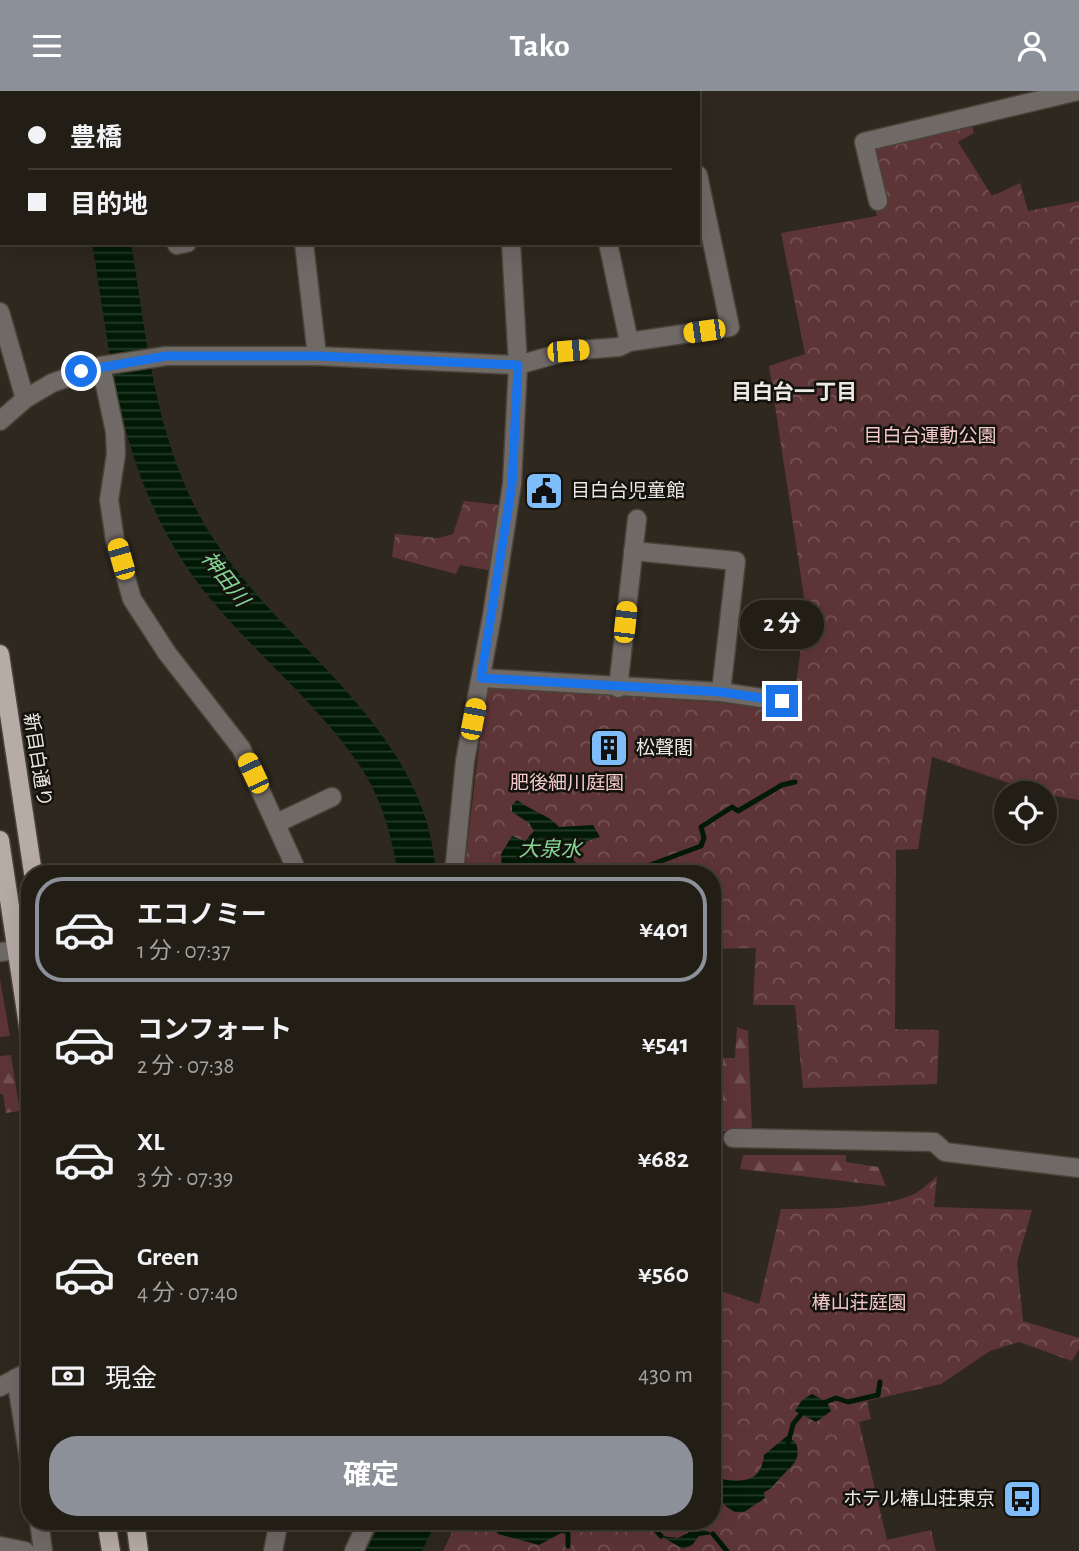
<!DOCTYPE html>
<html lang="ja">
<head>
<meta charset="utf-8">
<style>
	body { margin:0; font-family:"Alegreya Sans","Noto Sans JP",sans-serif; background:#2a271f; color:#f1f3f6; height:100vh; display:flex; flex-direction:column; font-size:26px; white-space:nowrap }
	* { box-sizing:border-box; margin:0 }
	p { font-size:23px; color:#a2a2a1 }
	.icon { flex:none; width:38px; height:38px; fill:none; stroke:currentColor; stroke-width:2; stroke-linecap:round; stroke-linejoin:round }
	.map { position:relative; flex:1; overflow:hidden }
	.drawer { position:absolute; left:21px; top:774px; width:700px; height:665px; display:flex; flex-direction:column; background:#221e16; border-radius:28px; box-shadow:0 7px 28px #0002,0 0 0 2px #3f3c35 }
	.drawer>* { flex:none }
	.guide { position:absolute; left:0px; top:0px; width:700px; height:154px; box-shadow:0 7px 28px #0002,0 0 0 2px #3f3c35; display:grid; align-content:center; height:154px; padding:0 28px; background:#221e16 }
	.fabs { position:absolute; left:994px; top:690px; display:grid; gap:14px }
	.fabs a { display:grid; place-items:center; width:63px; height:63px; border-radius:50%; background:#221e16; box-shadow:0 7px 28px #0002,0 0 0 2px #3f3c35; font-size:35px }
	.end { position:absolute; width:32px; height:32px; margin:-16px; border:9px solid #1a73e8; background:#fff; box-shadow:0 0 0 4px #fff }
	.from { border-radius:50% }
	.bubble { position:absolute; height:49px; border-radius:24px; background:#221e16; box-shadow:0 7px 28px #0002,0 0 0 2px #3f3c35; font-size:23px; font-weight:700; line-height:49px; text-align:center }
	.car { position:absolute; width:21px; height:42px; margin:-21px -10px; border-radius:9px; box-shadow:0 0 5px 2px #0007; background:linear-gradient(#f5c518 24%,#345 0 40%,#f5c518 0 76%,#345 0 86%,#f5c518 0) }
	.guide b { display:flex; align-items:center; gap:24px; height:66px; font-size:26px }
	.guide b+b { border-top:2px solid #3f3c35 }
	.guide i { width:18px; height:18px; background:#f1f3f6 }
	ul { padding:12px 0 0; list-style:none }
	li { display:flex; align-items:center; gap:21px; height:105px; margin:0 14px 10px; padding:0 14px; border:4px solid transparent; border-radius:28px }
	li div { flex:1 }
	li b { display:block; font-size:26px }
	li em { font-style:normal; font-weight:700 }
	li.current { border-color:#8c9099 }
	li>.icon { width:63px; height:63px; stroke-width:1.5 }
	.pay { display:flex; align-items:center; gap:18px; height:77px; padding:0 28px; font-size:26px }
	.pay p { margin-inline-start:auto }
	.action { display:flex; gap:14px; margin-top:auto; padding:14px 28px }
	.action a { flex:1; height:80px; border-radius:28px; background:#8c9099; color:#fff; font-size:28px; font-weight:700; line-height:80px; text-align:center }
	header { display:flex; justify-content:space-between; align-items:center; height:91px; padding:0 28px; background:#8c9099; color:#fff; font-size:32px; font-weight:700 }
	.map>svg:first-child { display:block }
	.green { fill:#5e3537 }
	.forest { fill:url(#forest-firs) }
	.park { fill:url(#park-crowns) }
	.water { fill:url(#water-rules) }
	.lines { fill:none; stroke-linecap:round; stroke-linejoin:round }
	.stream { stroke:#001a05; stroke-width:5 }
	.minor-casing { stroke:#494339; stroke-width:21 }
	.major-casing { stroke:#494339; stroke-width:21 }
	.minor { stroke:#706a67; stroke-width:18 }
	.major { stroke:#b7aba5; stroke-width:18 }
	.route { stroke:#1a73e8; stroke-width:9 }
	.labels { text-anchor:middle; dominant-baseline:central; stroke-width:5; stroke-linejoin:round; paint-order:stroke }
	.park-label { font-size:19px; fill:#f4c9ca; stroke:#14120d }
	.poi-label { font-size:19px; fill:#ece8e2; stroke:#14120d; text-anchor:start }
	.street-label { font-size:19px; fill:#ece8e2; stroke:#14120d }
	.neighbourhood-label { font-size:21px; font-weight:bold; fill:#ece8e2; stroke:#14120d }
	.water-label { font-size:21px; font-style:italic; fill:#85d695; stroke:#14120d }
</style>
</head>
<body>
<header><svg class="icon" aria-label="menu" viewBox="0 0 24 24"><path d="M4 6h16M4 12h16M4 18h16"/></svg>Tako<svg class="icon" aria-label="person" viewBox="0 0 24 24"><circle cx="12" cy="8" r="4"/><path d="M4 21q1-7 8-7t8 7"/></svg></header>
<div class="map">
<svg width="1079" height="1460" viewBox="0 0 1079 1460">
	<defs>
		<pattern id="forest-firs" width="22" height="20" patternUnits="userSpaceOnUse" patternTransform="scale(1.75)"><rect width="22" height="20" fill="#5e3537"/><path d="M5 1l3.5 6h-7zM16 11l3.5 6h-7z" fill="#755254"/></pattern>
		<pattern id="park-crowns" width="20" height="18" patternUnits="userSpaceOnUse" patternTransform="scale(1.75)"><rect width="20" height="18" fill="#5e3537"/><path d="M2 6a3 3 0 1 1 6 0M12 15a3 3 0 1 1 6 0" fill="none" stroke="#755254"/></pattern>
		<pattern id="water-rules" width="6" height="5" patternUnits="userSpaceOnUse" patternTransform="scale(1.75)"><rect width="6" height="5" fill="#001a05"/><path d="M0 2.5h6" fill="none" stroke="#253b29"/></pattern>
	</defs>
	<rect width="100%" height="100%" fill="#2e281e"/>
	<polygon class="green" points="0,888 10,945 0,946"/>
	<g class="forest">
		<polygon points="737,936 748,940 752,1040 712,1040 712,967 735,967"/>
		<polygon points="11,964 20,1020 6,1022 3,1003 0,1003 0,965"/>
		<polygon points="743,1064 846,1064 846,1071 878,1076 886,1095 740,1078"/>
	</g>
	<g class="park">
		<polygon points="970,28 974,42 958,51 992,105 1020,92 1028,120 1079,110 1079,709 1038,702 932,666 918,758 896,759 895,938 939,939 937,993 803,997 795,914 753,914 756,857 712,858 712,782 464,782 486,597 793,616 806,519 769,275 805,263 781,142 877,125 859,57"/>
		<polygon points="464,410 501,414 492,480 460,474 456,483 392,466 395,443 438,447 453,443"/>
		<path d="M937,1085L934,1116L1032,1119L1017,1171L1023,1230L1079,1247V1258L1072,1270L1019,1251L990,1260L941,1293L867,1310L871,1328L859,1331L887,1449L931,1439L936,1460H443L457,1430H712V1197L759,1213L781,1118C815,1118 886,1118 916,1102C923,1098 930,1091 937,1085Z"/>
	</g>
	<g class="water">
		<path d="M92,152H131C147,247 154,343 202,429C271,551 425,629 436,782H398C392,746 382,709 362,678C309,597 223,541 174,456C116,356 111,264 92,152Z"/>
		<path d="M517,709C531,720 548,723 559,736L593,734L600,746L578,753L573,762L574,770L580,775L604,782H502L501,763L512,745L525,750L534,740L529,732L512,721V714Z"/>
		<polygon points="812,1303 827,1311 831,1320 816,1331 795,1320 802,1309"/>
		<path d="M787,1345L796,1352C801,1370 793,1373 781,1386C774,1393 774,1397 764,1401L765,1407L744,1421H735C723,1415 716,1406 716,1391L720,1388C741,1391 761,1393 764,1364Z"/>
		<polygon points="382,1430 436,1430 422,1460 366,1460"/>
		<polygon points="494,1430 566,1432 568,1443 561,1442 539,1454 498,1443 491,1433"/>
		<polygon points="699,1436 713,1443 699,1445 692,1454 683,1458 661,1445 678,1447"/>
	</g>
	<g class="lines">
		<g class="stream">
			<polyline points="629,782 701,755 704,747 701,736 732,716 738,720 782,694 795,691"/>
			<polyline points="821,1313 836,1307 848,1311 878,1304 880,1291"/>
			<polyline points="788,1353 793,1333 802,1322"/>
			<polyline points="478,1430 491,1433"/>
			<polyline points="648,1430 661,1445"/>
			<polyline points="567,1437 610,1430"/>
			<polyline points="568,1443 568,1455"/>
			<polyline points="713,1443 727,1460"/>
		</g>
		<defs>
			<g id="minor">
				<polyline points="268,0 268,2"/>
				<polyline points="340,0 341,2"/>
				<polyline points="500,0 500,2"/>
				<polyline points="670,2 679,0"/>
				<polyline points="878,110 864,51 1078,0"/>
				<polyline points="304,152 317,265"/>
				<polyline points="608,152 629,251"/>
				<polyline points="177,154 187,152"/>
				<polyline points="0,221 25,308"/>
				<polyline points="101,275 115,341 116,363 109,409 115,449 132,508 167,562 241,657 298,782"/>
				<polyline points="0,330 25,308 52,292 101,275 166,265 317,265 518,274 568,260 619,256 629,251 730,236 698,84"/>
				<polyline points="633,460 736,470 721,601"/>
				<polyline points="481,587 721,601 782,610"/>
				<polyline points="618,597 637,428"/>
				<polyline points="277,732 332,706"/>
				<polyline points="454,782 465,670 492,525 512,393 518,274 511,152"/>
				<polyline points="0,861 30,858"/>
				<polyline points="733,1047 934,1051 945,1061 1079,1077"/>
				<polyline points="16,1287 30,1375"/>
				<polyline points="0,1296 30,1280"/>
				<polyline points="39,1430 43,1460"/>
				<polyline points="0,1455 25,1460"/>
				<polyline points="273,1460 279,1430"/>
				<polyline points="354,1460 368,1430"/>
			</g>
			<g id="major">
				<polyline points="0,563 33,782"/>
				<polyline points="0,749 30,948"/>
				<polyline points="106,1430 111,1460"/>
				<polyline points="135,1430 139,1460"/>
			</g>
		</defs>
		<use href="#minor" class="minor-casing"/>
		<use href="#major" class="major-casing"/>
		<use href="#minor" class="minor"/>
		<use href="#major" class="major"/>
	</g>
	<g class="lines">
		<polyline class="route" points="81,280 166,265 317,265 518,274 512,393 481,587 721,601 782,610"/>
	</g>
	<defs>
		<symbol id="civic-square" viewBox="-11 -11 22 22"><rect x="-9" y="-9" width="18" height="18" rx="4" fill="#7ebdf9" stroke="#14120d"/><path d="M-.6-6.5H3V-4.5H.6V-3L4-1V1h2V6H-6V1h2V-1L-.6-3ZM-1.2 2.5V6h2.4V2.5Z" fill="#111"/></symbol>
		<symbol id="building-square" viewBox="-11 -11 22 22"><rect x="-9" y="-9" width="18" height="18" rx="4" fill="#7ebdf9" stroke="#14120d"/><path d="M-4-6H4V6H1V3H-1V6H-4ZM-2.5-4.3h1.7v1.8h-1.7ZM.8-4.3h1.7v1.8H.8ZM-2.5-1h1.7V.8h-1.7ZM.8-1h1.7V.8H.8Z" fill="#111"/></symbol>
		<symbol id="bus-square" viewBox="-11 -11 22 22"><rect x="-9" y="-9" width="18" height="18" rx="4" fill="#7ebdf9" stroke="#14120d"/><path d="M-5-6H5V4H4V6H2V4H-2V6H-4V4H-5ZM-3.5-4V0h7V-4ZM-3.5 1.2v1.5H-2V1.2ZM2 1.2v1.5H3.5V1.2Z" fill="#111"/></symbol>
	</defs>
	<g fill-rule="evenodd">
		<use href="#civic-square" x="522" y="378" width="44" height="44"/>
		<use href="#building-square" x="587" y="635" width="44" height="44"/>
		<use href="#bus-square" x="1000" y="1386" width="44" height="44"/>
	</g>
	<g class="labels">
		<g class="park-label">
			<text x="930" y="345">目白台運動公園</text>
			<text x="567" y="692">肥後細川庭園</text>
			<text x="859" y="1212">椿山荘庭園</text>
		</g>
		<g class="poi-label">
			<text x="571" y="400">目白台児童館</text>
			<text x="636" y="657">松聲閣</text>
			<text x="995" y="1408" text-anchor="end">ホテル椿山荘東京</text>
		</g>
		<g class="street-label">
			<text transform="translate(37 669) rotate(81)">新目白通り</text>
		</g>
		<g class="neighbourhood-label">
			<text x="794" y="301">目白台一丁目</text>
		</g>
		<g class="water-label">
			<text transform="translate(225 488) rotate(52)">神田川</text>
			<text x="550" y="758">大泉水</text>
		</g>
	</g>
</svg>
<div class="fabs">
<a><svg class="icon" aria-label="locate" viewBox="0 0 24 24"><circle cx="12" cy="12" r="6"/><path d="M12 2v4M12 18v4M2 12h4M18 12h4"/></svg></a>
</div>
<i class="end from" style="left:81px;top:280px"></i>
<i class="end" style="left:782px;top:610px"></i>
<div class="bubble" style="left:740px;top:509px;width:84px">2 分</div>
<i class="car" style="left:704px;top:240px;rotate:262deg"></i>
<i class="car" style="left:568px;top:260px;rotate:85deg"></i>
<i class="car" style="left:121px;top:468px;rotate:344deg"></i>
<i class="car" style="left:625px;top:531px;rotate:6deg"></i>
<i class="car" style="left:473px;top:628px;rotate:11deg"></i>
<i class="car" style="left:253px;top:682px;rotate:335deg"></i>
<div class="guide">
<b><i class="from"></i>豊橋</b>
<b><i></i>目的地</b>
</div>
<section class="drawer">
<ul>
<li class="current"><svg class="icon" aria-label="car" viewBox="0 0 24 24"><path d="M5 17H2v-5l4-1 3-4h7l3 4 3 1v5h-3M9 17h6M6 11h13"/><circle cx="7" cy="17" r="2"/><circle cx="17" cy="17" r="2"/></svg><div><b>エコノミー</b><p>1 分 · 07:37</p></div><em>¥401</em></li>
<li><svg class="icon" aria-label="car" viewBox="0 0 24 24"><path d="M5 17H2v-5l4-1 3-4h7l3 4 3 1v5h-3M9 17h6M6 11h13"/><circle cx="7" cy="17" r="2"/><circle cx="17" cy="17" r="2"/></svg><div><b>コンフォート</b><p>2 分 · 07:38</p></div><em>¥541</em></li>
<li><svg class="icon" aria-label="car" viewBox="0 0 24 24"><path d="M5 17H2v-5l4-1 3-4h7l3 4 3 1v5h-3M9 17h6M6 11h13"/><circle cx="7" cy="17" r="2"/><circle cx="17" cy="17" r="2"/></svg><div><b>XL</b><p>3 分 · 07:39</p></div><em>¥682</em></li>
<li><svg class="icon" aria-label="car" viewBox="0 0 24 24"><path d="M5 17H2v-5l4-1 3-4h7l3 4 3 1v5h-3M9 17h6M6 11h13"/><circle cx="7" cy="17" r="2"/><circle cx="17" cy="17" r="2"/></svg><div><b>Green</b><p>4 分 · 07:40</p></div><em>¥560</em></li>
</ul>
<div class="pay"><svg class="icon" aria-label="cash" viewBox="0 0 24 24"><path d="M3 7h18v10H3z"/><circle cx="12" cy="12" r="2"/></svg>現金<p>430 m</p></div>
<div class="action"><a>確定</a></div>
</section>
</div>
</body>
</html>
